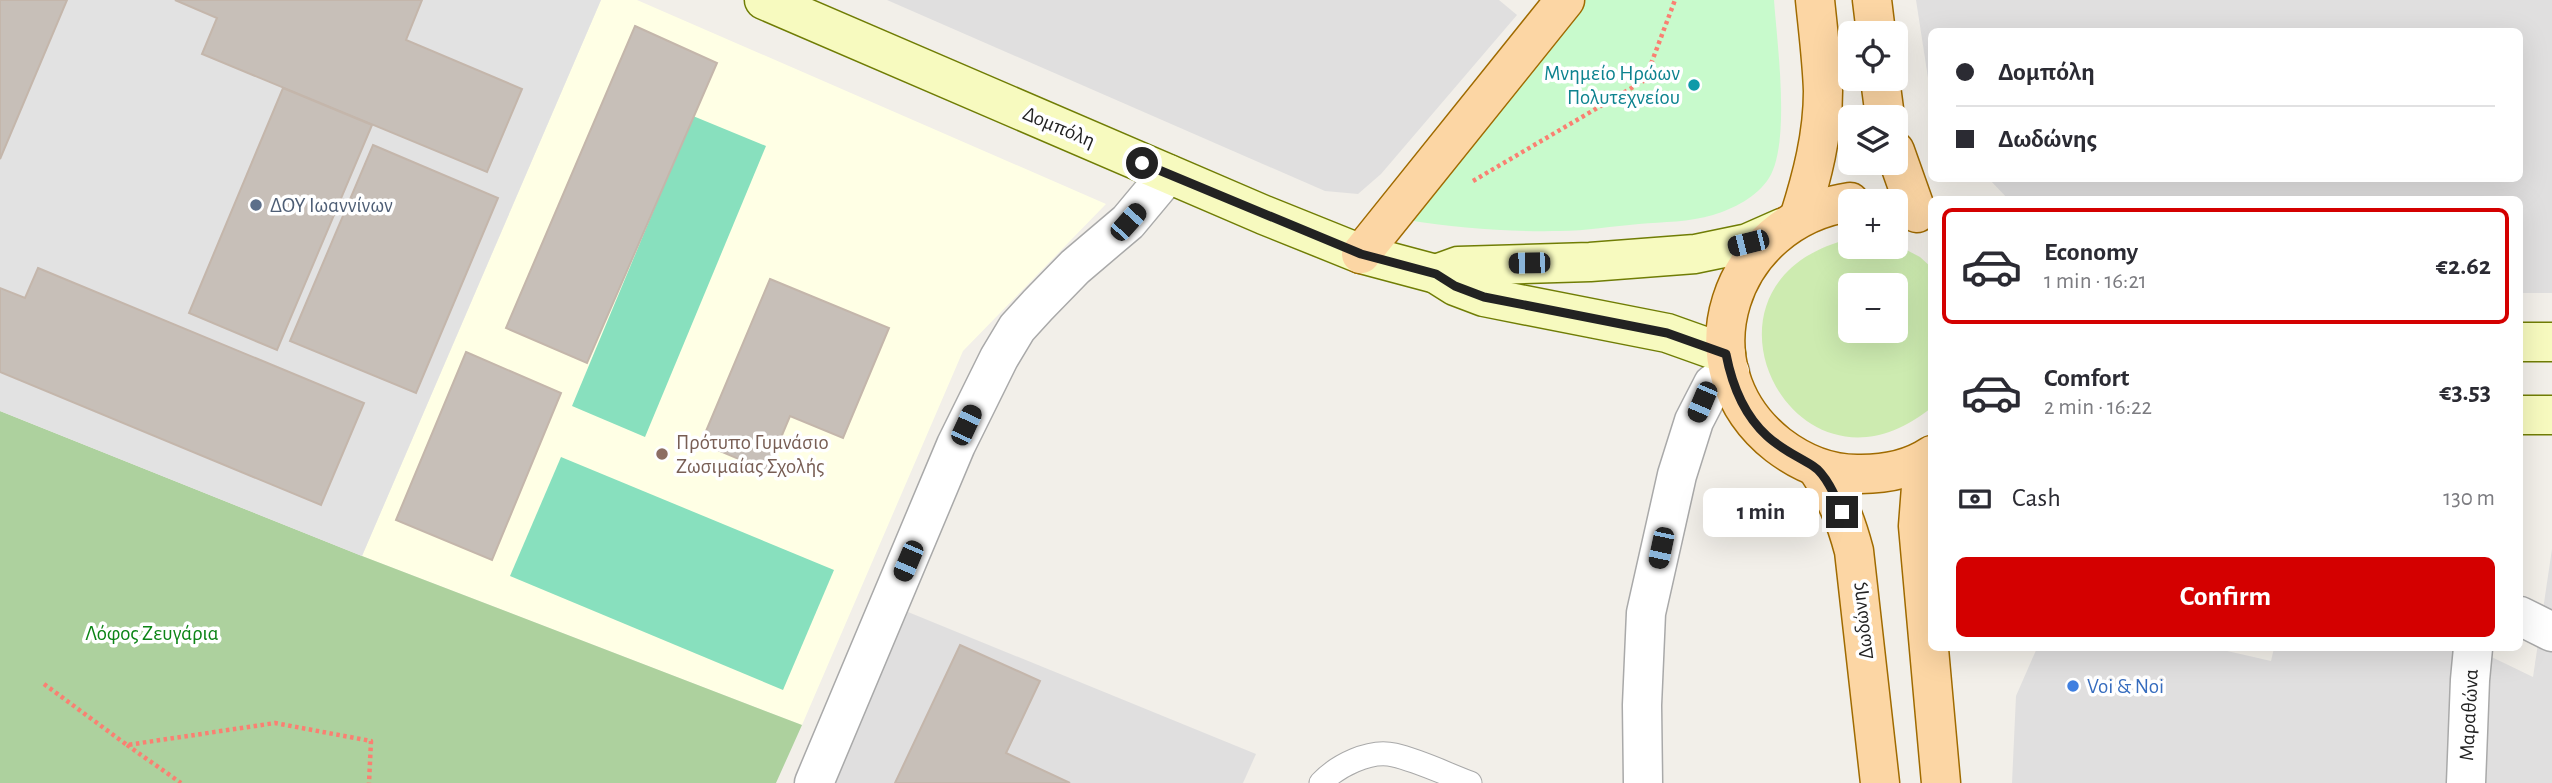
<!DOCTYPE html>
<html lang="en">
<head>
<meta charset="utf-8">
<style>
	body { margin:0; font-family:"Alegreya Sans",sans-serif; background:#f7f7f7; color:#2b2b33; height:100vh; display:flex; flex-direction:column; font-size:26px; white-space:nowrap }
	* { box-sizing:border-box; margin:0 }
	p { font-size:23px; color:#7c7c81 }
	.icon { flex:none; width:38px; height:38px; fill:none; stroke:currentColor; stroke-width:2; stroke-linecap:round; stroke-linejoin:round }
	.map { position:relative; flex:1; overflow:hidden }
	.panel { position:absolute; left:1928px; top:196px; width:595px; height:455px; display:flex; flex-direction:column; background:#fff; border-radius:10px; box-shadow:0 7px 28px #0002 }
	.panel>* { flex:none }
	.hud { position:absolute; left:1928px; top:28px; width:595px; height:154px; border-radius:10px; box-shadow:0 7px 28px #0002; display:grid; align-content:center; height:154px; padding:0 28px; background:#fff }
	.tools { position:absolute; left:1838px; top:21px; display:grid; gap:14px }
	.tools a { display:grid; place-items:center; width:70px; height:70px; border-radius:10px; background:#fff; box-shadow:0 7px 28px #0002; font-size:35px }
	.end { position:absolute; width:32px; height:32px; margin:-16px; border:9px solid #222; background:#fff; box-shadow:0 0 0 4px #fff }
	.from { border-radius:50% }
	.bubble { position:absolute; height:49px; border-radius:10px; background:#fff; box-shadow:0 7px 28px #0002; font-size:23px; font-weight:700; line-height:49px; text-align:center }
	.car { position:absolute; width:21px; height:42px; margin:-21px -10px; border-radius:9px; box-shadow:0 0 5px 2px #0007; background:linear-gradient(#222 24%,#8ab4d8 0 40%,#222 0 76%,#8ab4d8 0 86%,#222 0) }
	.hud b { display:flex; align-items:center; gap:24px; height:66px; font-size:26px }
	.hud b+b { border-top:2px solid #e1e1e2 }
	.hud i { width:18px; height:18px; background:#2b2b33 }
	ul { padding:12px 0 0; list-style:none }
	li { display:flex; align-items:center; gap:21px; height:116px; margin:0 14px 10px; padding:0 14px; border:4px solid transparent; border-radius:10px }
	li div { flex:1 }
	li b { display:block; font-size:26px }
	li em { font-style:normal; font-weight:700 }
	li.active { border-color:#d40000 }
	li>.icon { width:63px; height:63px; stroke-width:1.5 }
	.pay { display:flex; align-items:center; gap:18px; height:77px; padding:0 28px; font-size:26px }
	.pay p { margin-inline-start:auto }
	.primary-button { display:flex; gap:14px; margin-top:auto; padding:14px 28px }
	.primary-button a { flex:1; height:80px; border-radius:10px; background:#d40000; color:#fff; font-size:28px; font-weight:700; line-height:80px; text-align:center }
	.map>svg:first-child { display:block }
	.residential { fill:#e0dfdf }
	.education { fill:#ffffe5 }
	.grass { fill:#cdebb0; fill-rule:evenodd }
	.forest { fill:#add19e }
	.park { fill:#c8facc }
	.pitch { fill:#88e0be }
	.parking { fill:#e2e2e2 }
	.building { fill:#c7bfb8; stroke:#c4b6ab; stroke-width:2 }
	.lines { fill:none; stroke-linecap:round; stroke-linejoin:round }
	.lane-casing { stroke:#a9a9a9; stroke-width:25 }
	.street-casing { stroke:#a9a9a9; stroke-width:41 }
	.secondary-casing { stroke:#707d05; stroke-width:41 }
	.primary-casing { stroke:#a06b00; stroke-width:41 }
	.path { stroke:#fa8072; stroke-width:4.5; stroke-dasharray:3.5 3.5; stroke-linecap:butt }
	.lane { stroke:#fff; stroke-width:23 }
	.street { stroke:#fff; stroke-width:38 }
	.secondary { stroke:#f7fabf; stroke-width:38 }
	.primary { stroke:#fcd6a4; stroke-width:38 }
	.route { stroke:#222; stroke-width:9 }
	.culture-dot { fill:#0f9aa8; stroke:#fff; stroke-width:2.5 }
	.service-dot { fill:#5c6f8a; stroke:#fff; stroke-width:2.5 }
	.education-dot { fill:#8d6e63; stroke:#fff; stroke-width:2.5 }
	.shop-dot { fill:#3f7fe0; stroke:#fff; stroke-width:2.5 }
	.labels { text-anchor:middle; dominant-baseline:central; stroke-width:7; stroke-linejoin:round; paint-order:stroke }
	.culture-label { font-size:21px; fill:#0d838f; stroke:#fff; text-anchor:end }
	.street-label { font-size:21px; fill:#222; stroke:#fff }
	.service-label { font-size:21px; fill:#4e5e75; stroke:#fff; text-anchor:start }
	.education-label { font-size:21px; fill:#785e54; stroke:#fff; text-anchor:start }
	.park-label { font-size:21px; fill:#0c8416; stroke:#fff }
	.shop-label { font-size:21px; fill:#366cbe; stroke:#fff; text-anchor:start }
</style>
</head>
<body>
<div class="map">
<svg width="2552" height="783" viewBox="0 0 2552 783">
	<rect width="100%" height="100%" fill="#f2efe9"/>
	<g class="residential">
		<polygon points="887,0 1499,0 1517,15 1381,174 1358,194 1325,191"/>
		<polygon points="1916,0 2552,0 2552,293 2520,293 2520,200 2009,200 1989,179 2520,178 2520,32 1932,32 1932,88 1928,78"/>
		<polygon points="2552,549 2552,783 2012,783 2016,696 2037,648 2214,648 2271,661 2274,648 2473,648 2533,677"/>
		<polygon points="908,612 1256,754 1243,783 831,783"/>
	</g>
	<polygon class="education" points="601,0 637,0 1106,204 963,351 802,725 362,556"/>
	<path class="grass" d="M1850,239V247H1895V244L1920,257L1932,268V407C1795,521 1673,281 1850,239ZM1850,285H1895V331H1850Z"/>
	<polygon class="forest" points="0,411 362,556 802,725 776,783 0,783"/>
	<path class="park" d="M1584,0H1774C1777,43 1791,143 1769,178C1757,197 1733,209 1713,215C1690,222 1663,222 1639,224C1613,226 1586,231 1560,231C1509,232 1457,228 1407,220Z"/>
	<g class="pitch">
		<polygon points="693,116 766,146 645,437 572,406"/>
		<polygon points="561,457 834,570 783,690 510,576"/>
	</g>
	<polygon class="parking" points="0,0 601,0 362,556 0,411"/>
	<g class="building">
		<polygon points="0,0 67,0 0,159"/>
		<polygon points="175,0 422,0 406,40 522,89 487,172 202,54 217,18"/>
		<polygon points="635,26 717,63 587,363 506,328"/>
		<polygon points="283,88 372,125 277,350 189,313"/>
		<polygon points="373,145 498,198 416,393 290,341"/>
		<polygon points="38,268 364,403 321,505 0,372 0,288 25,298"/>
		<polygon points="770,279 889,328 843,438 790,416 767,471 701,443"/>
		<polygon points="466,352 561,393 492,560 396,520"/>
		<polygon points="960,645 1040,681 1006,753 1070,783 895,783"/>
	</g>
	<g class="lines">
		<defs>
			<path id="lane" d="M1321,783C1337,766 1370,749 1394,755C1420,761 1446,774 1470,783"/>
			<g id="street">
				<polyline points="2520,616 2552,632"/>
				<polyline points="814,783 956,445 999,358 1017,328 1038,305 1075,267 1128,222 1168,174"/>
				<polyline points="1643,783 1642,705 1646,613 1677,475 1694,421 1713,384 1730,372"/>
				<polyline points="2466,783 2470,680 2473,648"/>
			</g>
			<g id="secondary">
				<polyline points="764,0 1264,215 1361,254 1436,274 1455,286 1484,297 1667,333 1726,354"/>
				<polyline points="1436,274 1458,266 1590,262 1695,254 1748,243 1782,228"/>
				<polyline points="2520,342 2552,342"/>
				<polyline points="2520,415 2552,415"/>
			</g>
			<g id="primary">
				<polyline points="1872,0 1876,33"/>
				<polyline points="1880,79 1885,117"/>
				<polyline points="1895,151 1917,213"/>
				<path d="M1850,202C1729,220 1679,367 1778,445C1803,464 1830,475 1861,474C1886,474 1911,469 1932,455"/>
				<path d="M1799,218C1812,177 1823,135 1823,91C1822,61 1818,30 1815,0"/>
				<polyline points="1361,254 1565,0"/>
				<polyline points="1923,461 1918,526 1941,783"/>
				<path d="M1816,467C1836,497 1845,517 1854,551L1880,783"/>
			</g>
		</defs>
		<use href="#lane" class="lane-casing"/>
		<use href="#street" class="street-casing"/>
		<use href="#secondary" class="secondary-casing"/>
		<use href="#primary" class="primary-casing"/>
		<g class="path">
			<polyline points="1473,181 1645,80 1675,0"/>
			<polyline points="44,684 127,745 275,723 371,741 369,783"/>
			<polyline points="127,745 181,783"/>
		</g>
		<use href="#lane" class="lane"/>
		<use href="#street" class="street"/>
		<use href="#secondary" class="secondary"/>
		<use href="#primary" class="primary"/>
	</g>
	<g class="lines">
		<path class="route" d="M1142,163L1361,254L1436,274L1455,286L1484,297L1667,333L1726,354C1732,385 1744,415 1767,436C1781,449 1797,456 1813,466C1826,474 1836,498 1842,512"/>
	</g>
	<circle class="culture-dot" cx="1694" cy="85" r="7"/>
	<circle class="service-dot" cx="256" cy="205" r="7"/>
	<circle class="education-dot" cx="662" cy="454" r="7"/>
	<circle class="shop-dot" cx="2073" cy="686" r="7"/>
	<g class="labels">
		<g class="culture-label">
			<text x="1680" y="73">Μνημείο Ηρώων<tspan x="1680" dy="24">Πολυτεχνείου</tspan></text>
		</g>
		<g class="street-label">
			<text transform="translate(1059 127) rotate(23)">Δομπόλη</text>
			<text transform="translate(1862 621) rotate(-97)">Δωδώνης</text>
			<text transform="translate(2469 715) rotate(-87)">Μαραθώνα</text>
		</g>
		<g class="service-label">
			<text x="270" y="205">ΔΟΥ Ιωαννίνων</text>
		</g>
		<g class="education-label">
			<text x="676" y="442">Πρότυπο Γυμνάσιο<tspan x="676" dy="24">Ζωσιμαίας Σχολής</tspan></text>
		</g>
		<g class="park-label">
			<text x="152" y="633">Λόφος Ζευγάρια</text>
		</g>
		<g class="shop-label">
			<text x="2087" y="686">Voi &amp; Noi</text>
		</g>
	</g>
</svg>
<div class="tools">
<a><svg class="icon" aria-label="locate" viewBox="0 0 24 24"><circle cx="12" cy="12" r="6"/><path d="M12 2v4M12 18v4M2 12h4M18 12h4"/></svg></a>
<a><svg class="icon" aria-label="layers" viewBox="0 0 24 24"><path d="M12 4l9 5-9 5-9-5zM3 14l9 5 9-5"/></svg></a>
<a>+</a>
<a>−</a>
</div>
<i class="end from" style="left:1142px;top:163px"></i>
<i class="end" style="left:1842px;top:512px"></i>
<div class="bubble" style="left:1703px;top:488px;width:116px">1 min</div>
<i class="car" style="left:1128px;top:222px;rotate:42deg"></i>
<i class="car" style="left:1748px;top:243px;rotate:256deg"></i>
<i class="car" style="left:1529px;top:263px;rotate:269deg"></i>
<i class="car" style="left:1702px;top:402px;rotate:203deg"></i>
<i class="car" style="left:966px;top:425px;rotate:25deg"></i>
<i class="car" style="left:1661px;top:548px;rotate:192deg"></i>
<i class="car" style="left:908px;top:561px;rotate:203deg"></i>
<div class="hud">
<b><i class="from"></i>Δομπόλη</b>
<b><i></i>Δωδώνης</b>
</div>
<section class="panel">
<ul>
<li class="active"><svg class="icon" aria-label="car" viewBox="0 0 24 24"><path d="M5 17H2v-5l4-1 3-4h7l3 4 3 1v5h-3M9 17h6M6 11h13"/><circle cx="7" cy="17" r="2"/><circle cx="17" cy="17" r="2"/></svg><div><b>Economy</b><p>1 min · 16:21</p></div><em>€2.62</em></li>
<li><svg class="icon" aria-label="car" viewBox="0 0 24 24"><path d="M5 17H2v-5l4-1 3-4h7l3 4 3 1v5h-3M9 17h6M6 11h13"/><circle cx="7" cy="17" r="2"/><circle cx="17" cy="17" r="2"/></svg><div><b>Comfort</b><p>2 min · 16:22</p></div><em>€3.53</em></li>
</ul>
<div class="pay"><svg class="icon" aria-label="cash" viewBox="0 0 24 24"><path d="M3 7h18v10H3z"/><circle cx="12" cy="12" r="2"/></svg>Cash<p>130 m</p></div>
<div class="primary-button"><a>Confirm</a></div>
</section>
</div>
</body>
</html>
